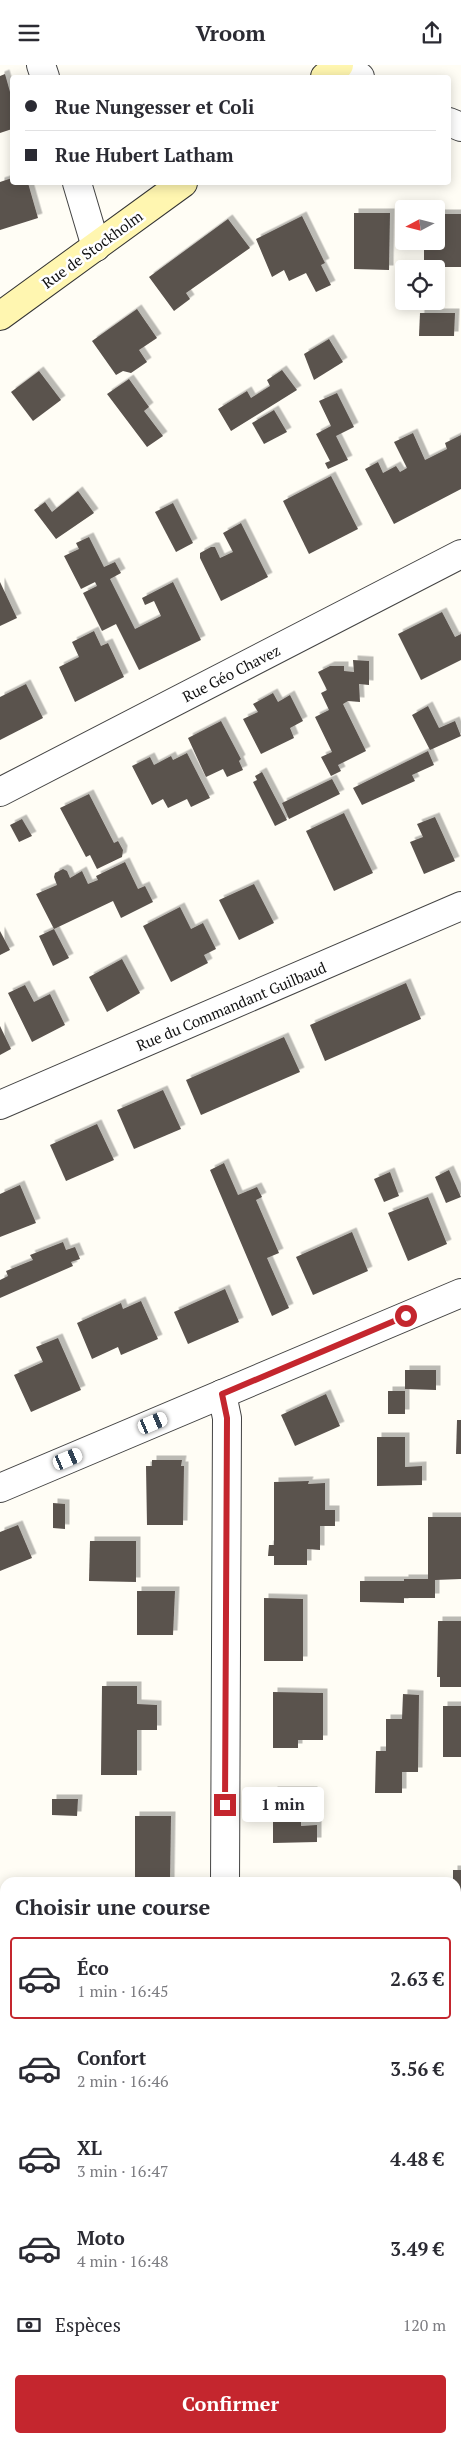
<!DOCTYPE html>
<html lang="fr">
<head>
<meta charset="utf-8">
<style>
	body { margin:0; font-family:"PT Serif",serif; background:#f7f7f7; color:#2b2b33; height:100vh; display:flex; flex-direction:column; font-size:19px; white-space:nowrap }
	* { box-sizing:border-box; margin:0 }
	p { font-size:16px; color:#7c7c81 }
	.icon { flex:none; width:28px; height:28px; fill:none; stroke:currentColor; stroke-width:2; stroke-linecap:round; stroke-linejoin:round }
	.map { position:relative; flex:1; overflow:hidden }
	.details { position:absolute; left:0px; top:1812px; width:461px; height:566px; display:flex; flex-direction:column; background:#fff; border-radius:15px 15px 0 0; box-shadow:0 2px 12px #0003 }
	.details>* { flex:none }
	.banner { position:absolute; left:10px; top:10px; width:441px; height:110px; border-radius:5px; box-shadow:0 2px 12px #0003; display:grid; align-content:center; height:110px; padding:0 15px; background:#fff }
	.needle { width:32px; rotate:263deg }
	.fabs { position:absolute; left:395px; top:135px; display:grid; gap:10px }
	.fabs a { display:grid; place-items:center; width:50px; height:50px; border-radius:5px; background:#fff; box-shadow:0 2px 12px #0003; font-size:25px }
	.end { position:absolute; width:22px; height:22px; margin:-11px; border:6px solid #c4262e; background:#fff; box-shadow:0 0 0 2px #fff }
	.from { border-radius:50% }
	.bubble { position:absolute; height:35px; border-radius:5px; background:#fff; box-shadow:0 2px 12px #0003; font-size:16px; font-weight:600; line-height:35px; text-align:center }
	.car { position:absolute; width:15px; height:30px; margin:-15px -8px; border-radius:6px; box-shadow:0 0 4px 1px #0007; background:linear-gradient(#fff 24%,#345 0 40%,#fff 0 76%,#345 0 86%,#fff 0) }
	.banner b { display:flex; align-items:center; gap:18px; height:48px; font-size:19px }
	.banner b+b { border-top:1px solid #e1e1e2 }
	.banner i { width:12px; height:12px; background:#2b2b33 }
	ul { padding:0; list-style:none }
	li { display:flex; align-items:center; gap:15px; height:82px; margin:0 10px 8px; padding:0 5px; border:2px solid transparent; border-radius:5px }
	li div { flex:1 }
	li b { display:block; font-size:19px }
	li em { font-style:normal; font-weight:600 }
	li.on { border-color:#c4262e }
	li>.icon { width:45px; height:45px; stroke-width:1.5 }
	h2 { padding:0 15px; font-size:22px; line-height:60px }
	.pay { display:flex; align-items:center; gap:12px; height:55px; padding:0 15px; font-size:19px }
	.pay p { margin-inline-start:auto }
	.button { display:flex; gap:10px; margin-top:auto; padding:10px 15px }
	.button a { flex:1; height:58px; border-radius:5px; background:#c4262e; color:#fff; font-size:20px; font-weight:600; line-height:58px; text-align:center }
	header { display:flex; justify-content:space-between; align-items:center; height:65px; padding:0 15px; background:#fff; font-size:22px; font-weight:600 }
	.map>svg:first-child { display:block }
	.building { fill:#5a524d; filter:url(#shadow) }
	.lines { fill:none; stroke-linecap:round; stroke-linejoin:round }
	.street-casing { stroke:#444; stroke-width:30 }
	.secondary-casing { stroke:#333; stroke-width:30 }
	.street { stroke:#fff; stroke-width:28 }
	.secondary { stroke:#fff6b0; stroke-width:28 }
	.route { stroke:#c4262e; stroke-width:6 }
	.labels { text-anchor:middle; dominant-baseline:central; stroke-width:5; stroke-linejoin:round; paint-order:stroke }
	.street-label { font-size:15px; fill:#111; stroke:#fff }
</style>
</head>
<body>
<header><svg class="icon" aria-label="menu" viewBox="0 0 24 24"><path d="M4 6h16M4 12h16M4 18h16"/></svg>Vroom<svg class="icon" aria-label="share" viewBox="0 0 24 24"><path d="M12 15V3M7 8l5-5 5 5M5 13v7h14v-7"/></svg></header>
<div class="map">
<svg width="461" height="2378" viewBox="0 0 461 2378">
	<defs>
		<filter id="shadow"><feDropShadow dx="4.5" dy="-4.5" stdDeviation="0" flood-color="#0004"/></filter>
	</defs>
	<rect width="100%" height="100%" fill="#fffdf5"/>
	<g class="building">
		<polygon points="5,9 12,34 12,64 0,68 0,11"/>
		<polygon points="12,113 12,118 28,118 38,153 0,165 0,117"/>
		<polygon points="354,148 390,148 389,205 354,204"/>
		<polygon points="436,149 461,149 461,202 424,202 424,176 436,176"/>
		<polygon points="302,151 325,198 321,200 331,220 316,227 306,208 289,216 284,205 272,212 256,174"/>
		<polygon points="228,154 250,183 186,228 190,234 174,246 149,212"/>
		<polygon points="137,244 157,273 139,285 147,297 131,308 123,306 116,310 92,276"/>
		<polygon points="420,248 455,248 454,271 419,271"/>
		<polygon points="329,274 343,297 314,315 304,289"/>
		<polygon points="282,305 297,325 231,366 218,344 247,326 251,333 270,321 267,315"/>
		<polygon points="39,306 61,335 33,356 11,327"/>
		<polygon points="129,314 149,342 144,346 163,371 147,382 107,329"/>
		<polygon points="337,328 354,362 336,371 348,395 328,404 325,398 330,396 316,369 331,361 319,336"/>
		<polygon points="274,345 287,367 264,379 252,358"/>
		<polygon points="413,368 425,395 447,384 445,378 461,370 461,424 394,459 365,404 378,397 383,408 396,401 400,407 407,403 394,377"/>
		<polygon points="331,411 358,464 309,489 283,436"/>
		<polygon points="78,426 94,448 56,474 34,445 45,437 52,447"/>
		<polygon points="173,438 193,478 176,487 155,447"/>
		<polygon points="241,458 268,512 221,536 200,493 200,488 211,482 215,482 220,493 233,487 223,468"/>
		<polygon points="89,472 104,502 115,497 121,508 110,514 135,564 161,551 154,536 145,540 142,533 173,517 201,575 139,605 116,559 102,566 83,528 97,521 95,517 81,524 64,491 79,484 76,478"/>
		<polygon points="0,517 17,553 0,561"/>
		<polygon points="442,547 455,572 461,569 461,595 421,615 398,569"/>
		<polygon points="94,566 101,581 108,578 124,612 75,637 59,602 79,592 72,577"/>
		<polygon points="353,595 369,596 369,620 359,619 360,637 348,636 343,639 366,686 338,700 341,706 331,711 321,692 332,687 315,652 329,645 321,628 327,625 318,607 330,601 344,601 344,606 354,607"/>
		<polygon points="26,619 43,653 0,675 0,632"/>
		<polygon points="273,628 278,637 290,630 303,656 290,663 294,673 261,689 243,654 258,647 253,639"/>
		<polygon points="428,641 439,663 455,656 461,671 430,685 412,650"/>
		<polygon points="221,656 241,694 239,696 243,705 227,712 223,704 206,712 188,673"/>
		<polygon points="428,686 434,700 412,710 415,716 362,740 353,723"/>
		<polygon points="187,688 210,733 191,742 187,734 168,743 163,734 152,740 132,701 150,692 154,700 171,691 173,695"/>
		<polygon points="262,707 287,755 275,761 253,717 257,715 255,711"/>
		<polygon points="332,714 340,729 289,754 282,738"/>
		<polygon points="89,729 114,778 118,776 123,785 122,792 97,804 90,790 86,792 60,743"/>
		<polygon points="344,748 373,808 334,826 306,766"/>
		<polygon points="435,752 455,796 424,809 410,777 423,772 417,759"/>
		<polygon points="22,754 32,771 19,777 10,760"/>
		<polygon points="125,797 138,824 145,821 153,837 121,853 113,836 54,864 36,829 57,820 54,812 55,808 63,804 67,806 70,813 82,806 88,819 98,815 96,811"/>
		<polygon points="254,819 274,858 239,875 219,835"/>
		<polygon points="180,842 191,864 203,858 216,884 204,890 208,898 171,917 143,861"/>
		<polygon points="54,864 69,893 53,901 39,871"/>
		<polygon points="0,866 10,885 0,890"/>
		<polygon points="122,894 140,928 107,947 89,912"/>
		<polygon points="406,918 421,954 325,996 310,960"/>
		<polygon points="25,920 34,937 50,929 65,960 32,977 8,928"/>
		<polygon points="0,961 11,984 0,990"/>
		<polygon points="284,972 300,1007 201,1050 186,1015"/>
		<polygon points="163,1025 181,1064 134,1084 117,1045"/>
		<polygon points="97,1059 114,1095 66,1116 50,1080"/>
		<polygon points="224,1098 238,1130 257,1122 262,1132 256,1135 279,1188 267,1193 289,1243 272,1251 210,1105"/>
		<polygon points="449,1105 461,1132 446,1138 435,1112"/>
		<polygon points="390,1107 399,1131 384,1137 374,1114"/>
		<polygon points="20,1120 36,1158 0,1172 0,1129"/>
		<polygon points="428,1132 447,1179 408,1196 388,1148"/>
		<polygon points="352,1167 368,1206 313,1230 296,1192"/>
		<polygon points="63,1177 66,1185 75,1182 80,1194 71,1197 73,1201 0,1233 0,1215 8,1211 6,1206 33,1195 30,1190"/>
		<polygon points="225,1224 239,1257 188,1279 174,1247"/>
		<polygon points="141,1236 158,1274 121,1290 118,1282 92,1294 77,1258 121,1238 123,1244"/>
		<polygon points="58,1273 81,1325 31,1347 14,1310 43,1297 36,1282"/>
		<polygon points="405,1305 436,1305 436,1325 405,1324"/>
		<rect x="388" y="1326" width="17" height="23"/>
		<polygon points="326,1329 340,1361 295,1381 281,1350"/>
		<polygon points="457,1355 461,1355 461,1389 456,1389"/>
		<polygon points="377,1372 405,1372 405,1402 422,1401 422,1420 377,1421"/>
		<polygon points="152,1395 182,1395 181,1401 184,1401 183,1460 147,1460 146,1401 152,1401"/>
		<polygon points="309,1416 308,1419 325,1418 325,1445 335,1445 335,1461 320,1461 320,1485 307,1484 307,1500 274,1500 274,1491 268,1491 269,1480 274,1480 274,1417"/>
		<polygon points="53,1438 65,1439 65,1464 53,1463"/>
		<polygon points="428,1452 461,1452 461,1514 435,1515 435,1533 404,1533 404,1538 360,1537 360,1516 404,1516 404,1514 428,1514"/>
		<polygon points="18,1460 32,1493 0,1506 0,1467"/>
		<polygon points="90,1476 136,1476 136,1517 89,1516"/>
		<polygon points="137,1526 175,1526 173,1570 137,1570"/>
		<polygon points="264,1533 303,1534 303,1596 264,1596"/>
		<polygon points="438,1556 461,1556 461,1622 440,1622 440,1612 437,1612"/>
		<polygon points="102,1621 137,1621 137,1639 157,1640 157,1665 137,1665 137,1710 101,1710"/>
		<polygon points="273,1627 323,1628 323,1675 298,1675 298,1683 273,1683"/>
		<polygon points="403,1629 419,1630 418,1707 402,1707 402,1728 375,1728 376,1686 386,1686 386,1654 402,1654"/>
		<rect x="443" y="1641" width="18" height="51"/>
		<polygon points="273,1726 313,1726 314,1751 301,1751 301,1761 317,1760 317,1777 273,1778"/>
		<polygon points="52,1734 78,1734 77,1751 52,1750"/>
		<polygon points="135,1751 171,1751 170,1818 135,1818"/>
		<polygon points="453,1805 461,1805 461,1840 456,1840 456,1818 453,1818"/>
		<rect x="458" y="1917" width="3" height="26"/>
		<rect x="0" y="1957" width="5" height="38"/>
		<rect x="456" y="1984" width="5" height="62"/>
		<rect x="0" y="2246" width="4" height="27"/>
		<rect x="0" y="2287" width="5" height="20"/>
		<polygon points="456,2313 459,2325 460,2368 456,2368"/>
		<rect x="150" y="2374" width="31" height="4"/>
		<rect x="299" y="2374" width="40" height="4"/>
		<rect x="396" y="2374" width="23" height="4"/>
	</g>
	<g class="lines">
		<defs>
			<g id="street">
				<polyline points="41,0 45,12"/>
				<polyline points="344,0 360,12"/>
				<polyline points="449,57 461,62"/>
				<polyline points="77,118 96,182"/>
				<polyline points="0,727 461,489"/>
				<polyline points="0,1040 461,841"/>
				<polyline points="222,1329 227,1353 225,1818"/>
				<polyline points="0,1423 461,1228"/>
				<polyline points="0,2115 5,2115"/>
				<polyline points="456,2117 461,2117"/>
				<polyline points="220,2378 220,2374"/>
			</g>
			<g id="secondary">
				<polyline points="325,12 339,0"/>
				<polyline points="0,251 183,118"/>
			</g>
		</defs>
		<use href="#street" class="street-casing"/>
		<use href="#secondary" class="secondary-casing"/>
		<use href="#street" class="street"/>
		<use href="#secondary" class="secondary"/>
	</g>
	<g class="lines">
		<polyline class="route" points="225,1740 227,1353 222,1329 406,1251"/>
	</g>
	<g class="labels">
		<g class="street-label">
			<text transform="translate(92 184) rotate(-36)">Rue de Stockholm</text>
			<text transform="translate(231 608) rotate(-27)">Rue Géo Chavez</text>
			<text transform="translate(231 941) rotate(-23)">Rue du Commandant Guilbaud</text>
		</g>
	</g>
</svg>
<div class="fabs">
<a><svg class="needle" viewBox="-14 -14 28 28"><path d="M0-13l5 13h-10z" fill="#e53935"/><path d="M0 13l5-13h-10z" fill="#7c7c81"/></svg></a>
<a><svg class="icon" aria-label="locate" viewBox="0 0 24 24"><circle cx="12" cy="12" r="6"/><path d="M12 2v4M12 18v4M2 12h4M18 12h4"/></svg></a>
</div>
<i class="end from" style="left:406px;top:1251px"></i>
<i class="end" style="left:225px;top:1740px"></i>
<div class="bubble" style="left:242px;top:1722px;width:82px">1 min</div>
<i class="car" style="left:153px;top:1358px;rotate:67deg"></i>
<i class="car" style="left:68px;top:1394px;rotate:67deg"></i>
<div class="banner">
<b><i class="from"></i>Rue Nungesser et Coli</b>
<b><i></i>Rue Hubert Latham</b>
</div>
<section class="details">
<h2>Choisir une course</h2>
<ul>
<li class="on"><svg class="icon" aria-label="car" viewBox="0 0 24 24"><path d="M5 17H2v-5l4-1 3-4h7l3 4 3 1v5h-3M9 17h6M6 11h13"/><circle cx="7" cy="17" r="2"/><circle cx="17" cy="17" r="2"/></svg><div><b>Éco</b><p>1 min · 16:45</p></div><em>2.63 €</em></li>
<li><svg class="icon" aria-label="car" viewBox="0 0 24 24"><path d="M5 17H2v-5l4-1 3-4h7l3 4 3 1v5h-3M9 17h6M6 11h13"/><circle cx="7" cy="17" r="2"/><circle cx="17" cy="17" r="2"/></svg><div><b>Confort</b><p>2 min · 16:46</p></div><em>3.56 €</em></li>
<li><svg class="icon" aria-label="car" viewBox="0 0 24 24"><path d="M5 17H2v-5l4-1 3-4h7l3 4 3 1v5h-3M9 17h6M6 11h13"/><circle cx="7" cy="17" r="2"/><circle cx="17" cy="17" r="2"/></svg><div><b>XL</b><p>3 min · 16:47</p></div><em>4.48 €</em></li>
<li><svg class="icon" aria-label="car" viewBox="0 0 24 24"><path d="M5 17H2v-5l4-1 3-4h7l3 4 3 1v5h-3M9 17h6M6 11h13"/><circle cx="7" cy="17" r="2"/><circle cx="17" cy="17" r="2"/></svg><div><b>Moto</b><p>4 min · 16:48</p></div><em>3.49 €</em></li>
</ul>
<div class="pay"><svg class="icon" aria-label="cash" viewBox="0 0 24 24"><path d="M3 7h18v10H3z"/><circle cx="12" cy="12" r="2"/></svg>Espèces<p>120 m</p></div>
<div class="button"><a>Confirmer</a></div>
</section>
</div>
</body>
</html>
